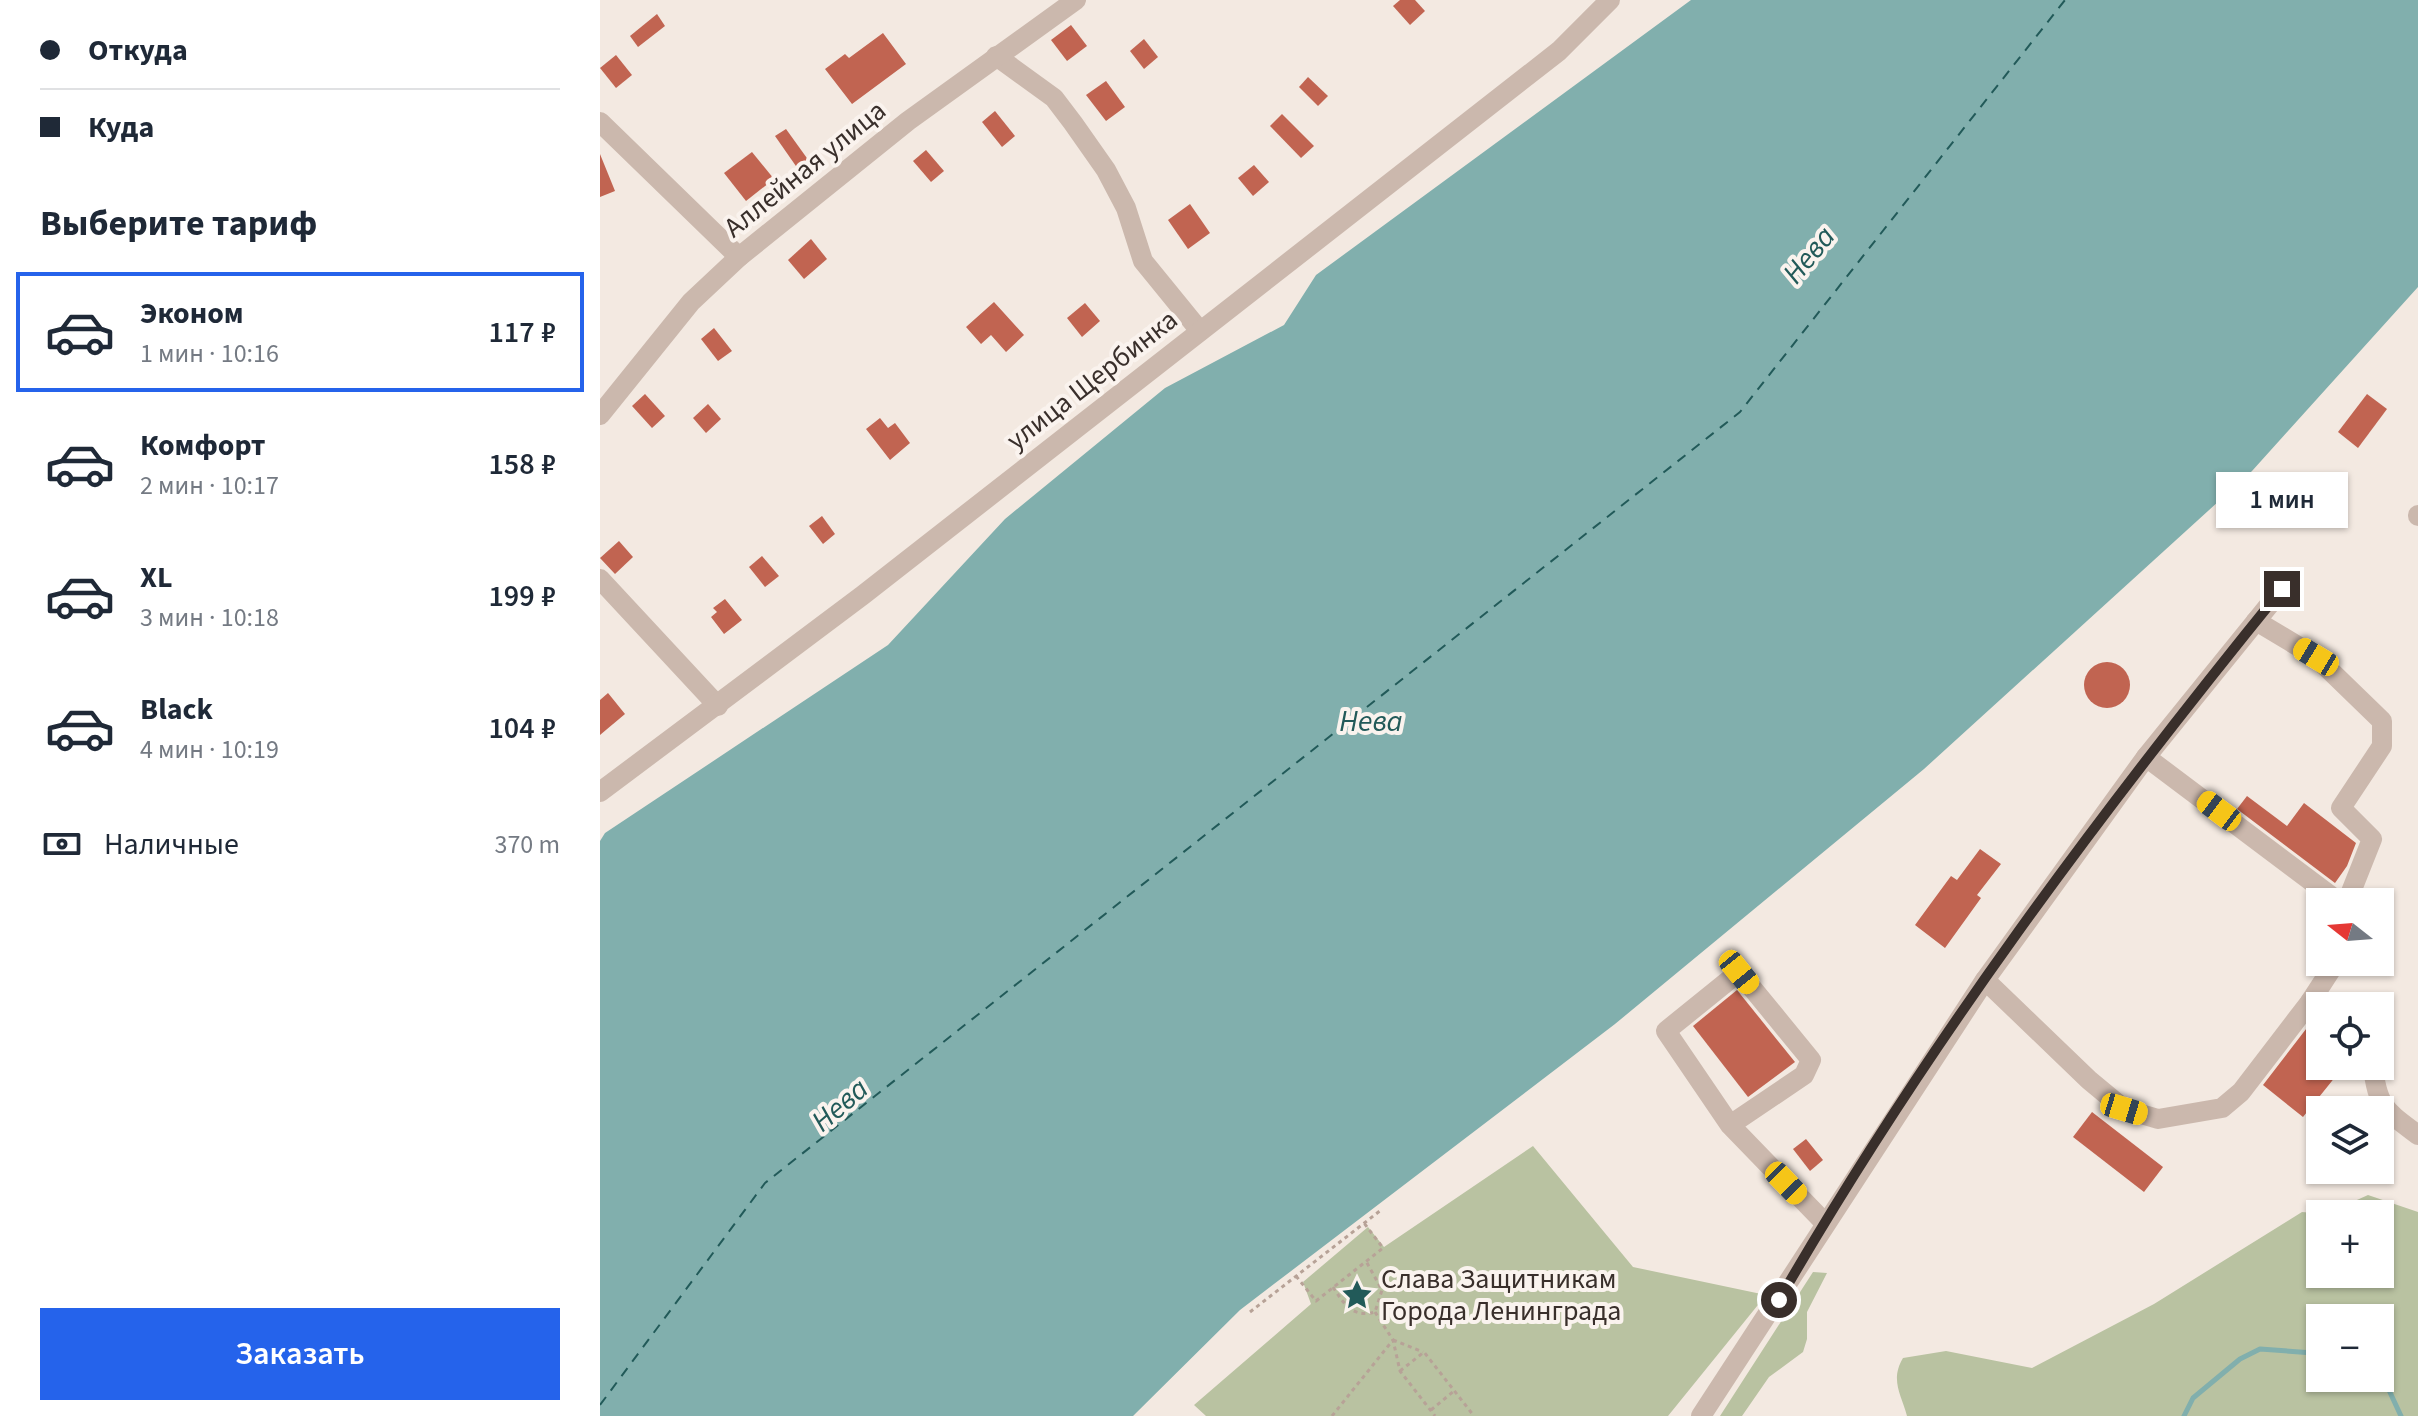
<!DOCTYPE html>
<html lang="ru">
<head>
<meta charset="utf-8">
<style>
	body { margin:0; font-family:"Source Sans 3",sans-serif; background:#f6f6f7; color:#1f2937; height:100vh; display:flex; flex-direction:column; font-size:30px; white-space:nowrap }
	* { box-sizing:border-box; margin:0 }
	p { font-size:26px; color:#747a83 }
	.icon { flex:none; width:44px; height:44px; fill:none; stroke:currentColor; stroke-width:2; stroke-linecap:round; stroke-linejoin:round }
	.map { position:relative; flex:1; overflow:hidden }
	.details { display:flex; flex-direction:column; background:#fff; width:600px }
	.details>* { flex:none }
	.top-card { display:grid; align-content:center; height:176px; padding:0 40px; background:#fff }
	.needle { width:52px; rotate:287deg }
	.tools { position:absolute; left:1706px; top:888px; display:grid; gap:16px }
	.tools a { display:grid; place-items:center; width:88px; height:88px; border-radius:0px; background:#fff; box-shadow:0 2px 6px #0004; font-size:40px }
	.end { position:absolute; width:36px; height:36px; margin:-18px; border:10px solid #392f2b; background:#fff; box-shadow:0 0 0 4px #fff }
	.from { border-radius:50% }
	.bubble { position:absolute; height:56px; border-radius:0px; background:#fff; box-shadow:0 2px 6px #0004; font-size:26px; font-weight:600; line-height:56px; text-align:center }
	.car { position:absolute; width:24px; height:48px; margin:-24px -12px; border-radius:10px; box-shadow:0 0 6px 2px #0007; background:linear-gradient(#f5c518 24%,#345 0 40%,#f5c518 0 76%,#345 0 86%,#f5c518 0) }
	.top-card b { display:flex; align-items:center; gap:28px; height:76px; font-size:30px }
	.top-card b+b { border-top:2px solid #e0e1e3 }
	.top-card i { width:20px; height:20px; background:#1f2937 }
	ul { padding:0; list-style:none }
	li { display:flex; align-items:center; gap:24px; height:120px; margin:0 16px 12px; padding:0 24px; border:4px solid transparent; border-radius:0px }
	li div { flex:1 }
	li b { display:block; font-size:30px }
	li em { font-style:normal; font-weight:600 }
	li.active { border-color:#2563eb }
	li>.icon { width:72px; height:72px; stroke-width:1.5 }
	h2 { padding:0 40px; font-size:36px; line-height:96px }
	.pay { display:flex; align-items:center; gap:20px; height:88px; padding:0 40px; font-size:30px }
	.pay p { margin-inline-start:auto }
	.primary-button { display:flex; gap:16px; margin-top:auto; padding:16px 40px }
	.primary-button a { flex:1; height:92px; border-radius:0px; background:#2563eb; color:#fff; font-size:32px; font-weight:600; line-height:92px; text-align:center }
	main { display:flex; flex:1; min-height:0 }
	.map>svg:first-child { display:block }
	.green { fill:#b9c2a1; fill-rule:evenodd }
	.water { fill:#81afad }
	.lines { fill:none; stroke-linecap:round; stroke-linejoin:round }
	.stream { stroke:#81afad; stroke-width:5 }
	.ferry { stroke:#225a59; stroke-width:2; stroke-dasharray:10 8; stroke-linecap:butt }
	.building { fill:#c16451 }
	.path { stroke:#b7a297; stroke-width:3; stroke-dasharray:4 4; stroke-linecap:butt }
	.minor { stroke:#cbb8ad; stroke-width:20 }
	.route { stroke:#392f2b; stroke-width:10 }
	.labels { text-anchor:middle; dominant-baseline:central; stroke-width:8; stroke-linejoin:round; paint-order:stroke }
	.street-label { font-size:28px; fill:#392f2b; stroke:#faf3ee }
	.poi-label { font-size:28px; fill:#392f2b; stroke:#faf3ee; text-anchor:start }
	.water-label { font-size:30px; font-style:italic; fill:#225a59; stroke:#faf3ee }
</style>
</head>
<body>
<main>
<section class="details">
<div class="top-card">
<b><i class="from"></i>Откуда</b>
<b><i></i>Куда</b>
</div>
<h2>Выберите тариф</h2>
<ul>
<li class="active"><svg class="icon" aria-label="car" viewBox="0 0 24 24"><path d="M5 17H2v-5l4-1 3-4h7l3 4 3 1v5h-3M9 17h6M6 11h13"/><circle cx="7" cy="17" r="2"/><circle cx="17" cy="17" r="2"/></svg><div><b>Эконом</b><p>1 мин · 10:16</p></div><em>117 ₽</em></li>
<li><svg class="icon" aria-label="car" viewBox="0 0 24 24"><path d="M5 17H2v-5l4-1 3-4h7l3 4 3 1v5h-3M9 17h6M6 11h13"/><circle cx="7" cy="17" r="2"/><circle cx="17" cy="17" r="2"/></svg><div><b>Комфорт</b><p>2 мин · 10:17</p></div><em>158 ₽</em></li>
<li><svg class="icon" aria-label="car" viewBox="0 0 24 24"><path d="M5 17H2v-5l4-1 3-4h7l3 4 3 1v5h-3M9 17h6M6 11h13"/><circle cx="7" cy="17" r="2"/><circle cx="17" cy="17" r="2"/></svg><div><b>XL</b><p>3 мин · 10:18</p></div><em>199 ₽</em></li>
<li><svg class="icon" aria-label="car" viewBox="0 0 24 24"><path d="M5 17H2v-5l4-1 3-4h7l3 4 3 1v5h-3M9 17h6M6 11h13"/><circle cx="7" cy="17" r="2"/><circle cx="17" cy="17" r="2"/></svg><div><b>Black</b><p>4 мин · 10:19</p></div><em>104 ₽</em></li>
</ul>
<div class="pay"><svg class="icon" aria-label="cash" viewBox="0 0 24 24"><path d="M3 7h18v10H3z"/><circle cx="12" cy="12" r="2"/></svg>Наличные<p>370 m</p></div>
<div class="primary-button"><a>Заказать</a></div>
</section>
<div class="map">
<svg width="1818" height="1416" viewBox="0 0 1818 1416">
	<rect width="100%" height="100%" fill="#f3e9e1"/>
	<g class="green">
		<polygon points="933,1146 1033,1267 1166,1295 1068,1416 606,1416 594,1405 711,1304 703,1282 768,1227 784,1247"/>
		<path d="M1768,1195L1818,1212V1416H1307C1301,1394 1290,1380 1303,1358L1346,1351L1432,1368L1554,1304L1702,1212L1725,1214H1720V1274H1780V1214H1726ZM1720,1318H1780V1378H1720Z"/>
		<polygon points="1213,1272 1227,1273 1207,1312 1207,1339 1203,1352 1169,1377 1142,1416 1120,1416"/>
	</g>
	<polygon class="water" points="1091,0 1818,0 1818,287 1652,471 1324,769 1015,1024 640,1310 533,1416 0,1416 0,841 5,833 288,645 405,519 565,388 684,325 716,275"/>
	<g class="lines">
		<g class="stream">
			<polyline points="1761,1378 1788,1388 1801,1416"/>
			<polyline points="1584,1416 1593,1398 1640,1359 1660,1349 1713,1353 1720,1359"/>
		</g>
		<polyline class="ferry" points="0,1405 165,1183 1140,412 1465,0"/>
	</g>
	<g class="building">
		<polygon points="800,0 815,0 825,11 810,25 793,6"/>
		<polygon points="57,14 65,26 38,47 30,36"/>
		<polygon points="471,25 487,46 467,61 451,40"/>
		<polygon points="283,33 306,64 252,104 225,69 245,54 249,58"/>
		<polygon points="544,39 558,57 544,69 530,51"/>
		<polygon points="16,55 32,75 16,88 0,68"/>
		<polygon points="708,77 728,96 718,106 699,87"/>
		<polygon points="506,81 525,107 506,121 486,95"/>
		<polygon points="395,111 415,136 402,147 382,122"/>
		<polygon points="682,114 714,146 701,158 670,126"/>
		<polygon points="186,129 209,161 198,169 175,136"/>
		<polygon points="326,150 344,171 331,182 313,161"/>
		<polygon points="152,152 174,179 146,201 124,173"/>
		<polygon points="0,154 15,191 0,197"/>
		<polygon points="654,165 669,182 653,196 638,178"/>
		<polygon points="590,204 610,233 588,249 568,220"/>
		<polygon points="211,239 227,259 204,279 188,260"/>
		<polygon points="394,302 424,335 406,352 391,335 381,344 366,327"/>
		<polygon points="485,303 500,321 482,337 467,318"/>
		<polygon points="114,328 132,351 118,361 101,339"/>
		<polygon points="45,394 65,416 52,428 32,406"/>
		<polygon points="1767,394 1787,409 1758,448 1738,432"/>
		<polygon points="108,404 121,419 106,433 93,418"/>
		<polygon points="280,418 288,428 295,423 310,443 290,460 266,429"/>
		<polygon points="222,516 235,534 223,544 209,526"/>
		<polygon points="19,541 33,557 15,574 0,558"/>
		<polygon points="162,556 179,576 165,587 149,567"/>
		<polygon points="125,599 142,620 124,634 111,617 117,612 113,608"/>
		<circle cx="1507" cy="685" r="23"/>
		<polygon points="8,693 25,714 0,735 0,700"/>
		<polygon points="1647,796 1687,826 1704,803 1756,843 1747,866 1735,883 1637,809"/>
		<polygon points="1380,849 1401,864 1377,895 1381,898 1345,948 1315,925 1351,876 1357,880"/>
		<polygon points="1137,990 1195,1062 1148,1097 1093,1026"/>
		<polygon points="1713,1020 1720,1022 1720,1066 1744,1066 1703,1117 1663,1085"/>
		<polygon points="1492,1112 1563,1167 1544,1192 1473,1137"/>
		<polygon points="1206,1139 1223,1160 1210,1171 1193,1149"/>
	</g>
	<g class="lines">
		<g class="path">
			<polyline points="696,1276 716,1301 783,1248 764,1223"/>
			<path d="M733,1287C744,1304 752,1318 775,1312L782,1290L766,1261"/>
			<polyline points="650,1312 781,1210"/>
			<polyline points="775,1312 793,1340 800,1371 835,1416"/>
			<polyline points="793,1340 823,1352"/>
			<polyline points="800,1371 824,1352 874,1416"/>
			<polyline points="831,1410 854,1391"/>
			<polyline points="732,1416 793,1340"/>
		</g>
		<g class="minor">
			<polyline points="396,56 454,98 473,123 506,170 526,208 543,261 600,331"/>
			<polyline points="0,122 139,257"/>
			<polyline points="0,415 91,302 139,257 308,121 476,0"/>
			<polyline points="1818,515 1818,516"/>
			<polyline points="0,579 118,706"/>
			<polyline points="1656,621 1716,657 1782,721 1782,746 1741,808 1772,839 1747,902"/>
			<polyline points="1546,757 1739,902"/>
			<polyline points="0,792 263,595 959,51 1010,0"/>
			<polyline points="1385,980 1489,1080 1524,1109 1558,1119 1622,1108 1641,1092 1710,1002 1720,1009"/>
			<polyline points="1710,1002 1736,962"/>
			<path d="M1773,1066C1777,1107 1786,1111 1818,1135"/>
			<polyline points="1130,1125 1204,1075 1211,1060 1139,972 1066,1031 1130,1125 1224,1222"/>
			<polyline points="1101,1416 1385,980 1546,757 1682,589"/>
		</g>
	</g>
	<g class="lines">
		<path class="route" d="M1179,1300C1324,1048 1499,814 1682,589"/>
	</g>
	<defs>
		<symbol id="sight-bare" viewBox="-9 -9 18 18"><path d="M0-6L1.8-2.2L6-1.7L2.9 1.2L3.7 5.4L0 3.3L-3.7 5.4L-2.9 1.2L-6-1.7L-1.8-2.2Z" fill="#225a59" stroke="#faf3ee" stroke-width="2.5" paint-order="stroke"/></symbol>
	</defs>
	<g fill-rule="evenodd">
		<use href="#sight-bare" x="735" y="1273" width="44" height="44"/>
	</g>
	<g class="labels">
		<g class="street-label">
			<text transform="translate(205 169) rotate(-39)">Аллейная улица</text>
			<text transform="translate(492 380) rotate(-38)">улица Щербинка</text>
		</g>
		<g class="poi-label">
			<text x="781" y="1279">Слава Защитникам<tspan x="781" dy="32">Города Ленинграда</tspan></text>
		</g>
		<g class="water-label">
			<text transform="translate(1209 255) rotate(-51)">Нева</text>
			<text x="771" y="721">Нева</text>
			<text transform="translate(240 1105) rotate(-41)">Нева</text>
		</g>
	</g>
</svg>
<div class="tools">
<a><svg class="needle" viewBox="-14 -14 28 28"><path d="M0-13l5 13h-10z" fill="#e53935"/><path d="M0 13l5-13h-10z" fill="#747a83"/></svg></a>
<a><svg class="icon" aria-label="locate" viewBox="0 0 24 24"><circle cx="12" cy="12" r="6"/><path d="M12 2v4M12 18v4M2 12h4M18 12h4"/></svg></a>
<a><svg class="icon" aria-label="layers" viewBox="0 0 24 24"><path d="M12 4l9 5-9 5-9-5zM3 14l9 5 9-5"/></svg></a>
<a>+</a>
<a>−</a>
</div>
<i class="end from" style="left:1179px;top:1300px"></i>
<i class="end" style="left:1682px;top:589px"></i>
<div class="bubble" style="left:1616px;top:472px;width:132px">1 мин</div>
<i class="car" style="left:1716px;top:657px;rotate:301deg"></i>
<i class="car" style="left:1619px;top:811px;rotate:307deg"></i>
<i class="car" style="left:1139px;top:972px;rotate:141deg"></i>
<i class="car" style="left:1524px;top:1109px;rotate:107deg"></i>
<i class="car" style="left:1186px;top:1183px;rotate:136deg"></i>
</div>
</main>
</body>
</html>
